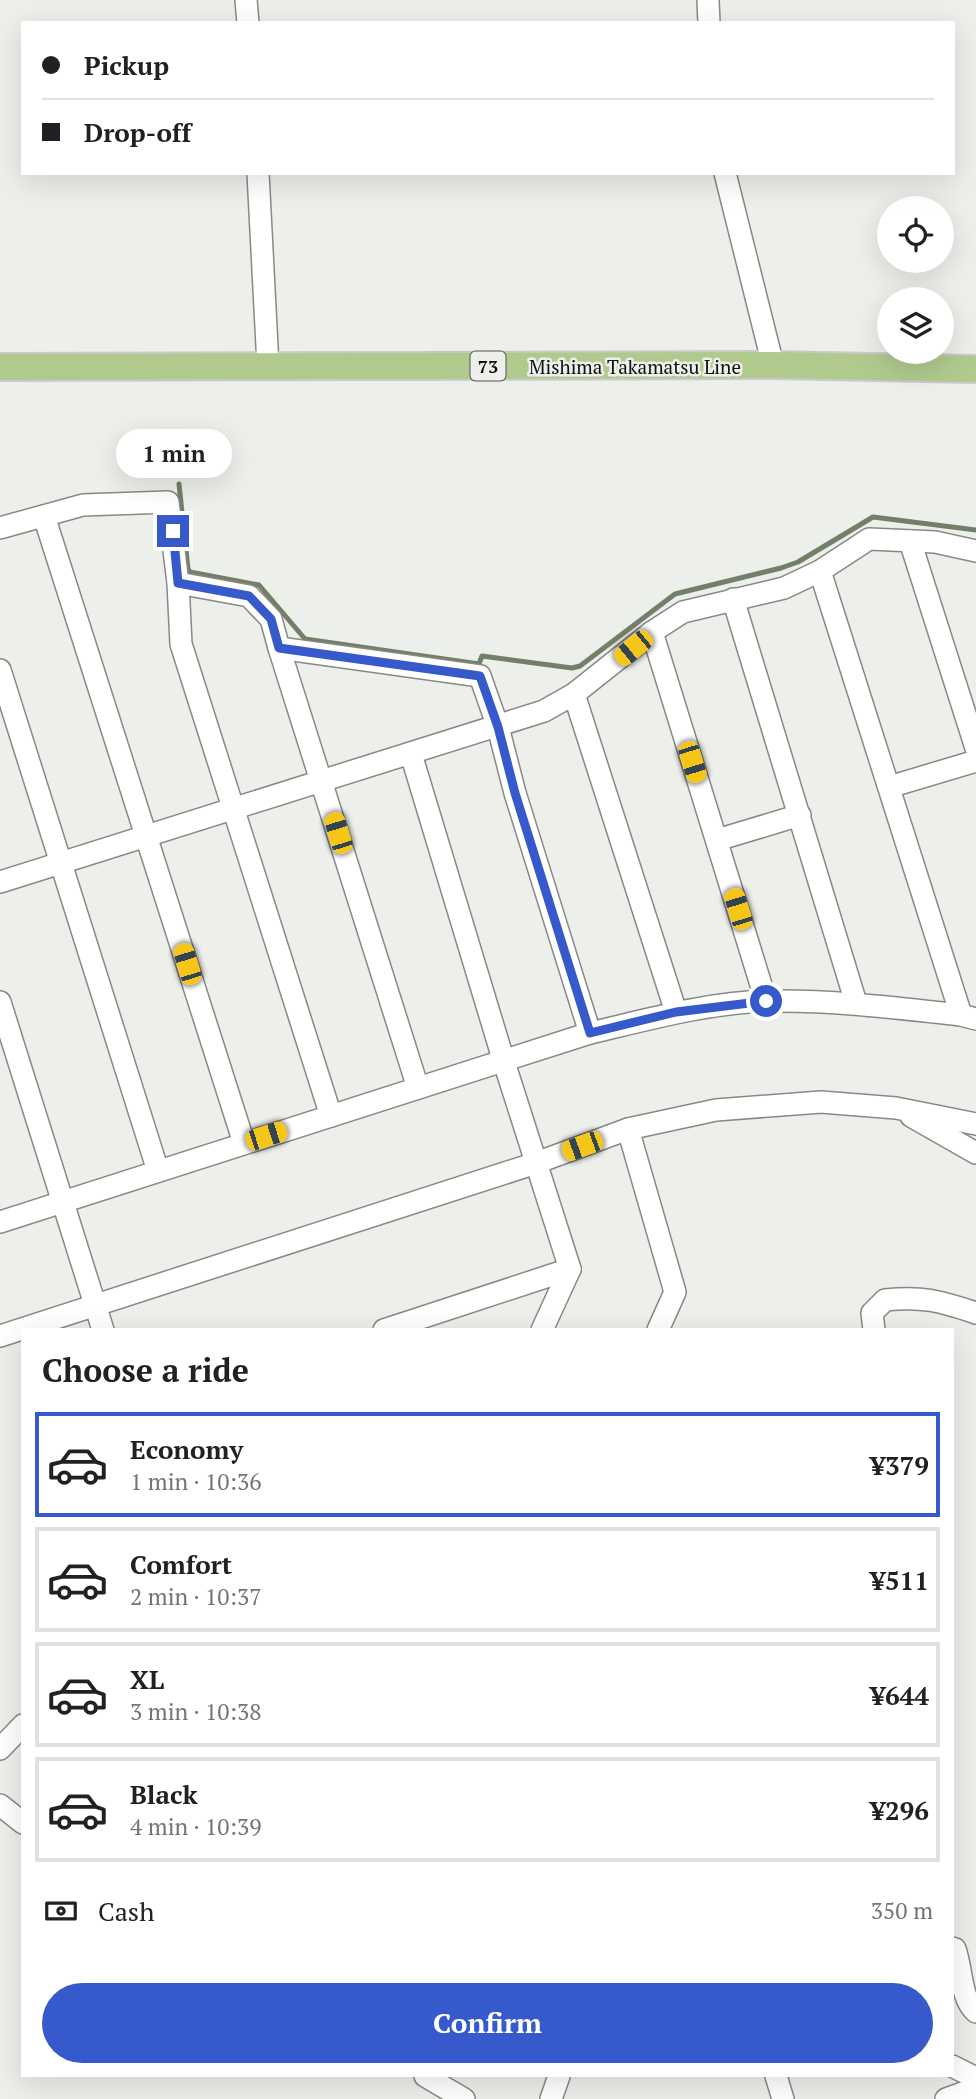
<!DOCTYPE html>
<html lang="en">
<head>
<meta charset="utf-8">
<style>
	body { margin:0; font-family:"PT Serif",serif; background:#f6f6f6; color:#202124; height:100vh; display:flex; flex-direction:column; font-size:26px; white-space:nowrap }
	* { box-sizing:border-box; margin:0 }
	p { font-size:23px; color:#757577 }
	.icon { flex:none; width:38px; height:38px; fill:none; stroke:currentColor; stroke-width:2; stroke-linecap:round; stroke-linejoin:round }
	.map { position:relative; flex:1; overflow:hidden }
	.sheet { position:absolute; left:21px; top:1328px; width:933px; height:749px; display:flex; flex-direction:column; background:#fff; border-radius:0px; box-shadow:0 7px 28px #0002 }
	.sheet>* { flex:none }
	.banner { position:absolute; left:21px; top:21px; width:934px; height:154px; border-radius:0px; box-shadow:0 7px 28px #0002; display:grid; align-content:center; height:154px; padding:0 21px; background:#fff }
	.controls { position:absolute; left:877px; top:196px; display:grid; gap:14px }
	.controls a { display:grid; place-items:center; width:77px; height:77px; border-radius:50%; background:#fff; box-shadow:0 7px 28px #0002; font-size:35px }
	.end { position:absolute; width:32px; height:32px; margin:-16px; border:9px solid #365acb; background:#fff; box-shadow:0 0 0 4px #fff }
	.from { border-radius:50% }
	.bubble { position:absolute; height:49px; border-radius:24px; background:#fff; box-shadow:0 7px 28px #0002; font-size:23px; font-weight:700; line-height:49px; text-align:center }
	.car { position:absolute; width:21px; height:42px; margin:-21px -10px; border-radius:9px; box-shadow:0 0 5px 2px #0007; background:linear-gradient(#f5c518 24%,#345 0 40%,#f5c518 0 76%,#345 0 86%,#f5c518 0) }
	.banner b { display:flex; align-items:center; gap:24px; height:66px; font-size:26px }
	.banner b+b { border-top:2px solid #e0e0e0 }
	.banner i { width:18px; height:18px; background:#202124 }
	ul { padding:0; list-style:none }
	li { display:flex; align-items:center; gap:21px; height:105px; margin:0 14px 10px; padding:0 7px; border:4px solid #e0e0e0; border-radius:0px }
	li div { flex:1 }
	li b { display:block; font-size:26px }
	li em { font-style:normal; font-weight:700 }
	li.current { border-color:#365acb }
	li>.icon { width:63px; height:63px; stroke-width:1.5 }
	h2 { padding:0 21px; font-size:32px; line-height:84px }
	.pay { display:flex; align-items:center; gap:18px; height:77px; padding:0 21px; font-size:26px }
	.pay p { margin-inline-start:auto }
	.primary-button { display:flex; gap:14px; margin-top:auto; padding:14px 21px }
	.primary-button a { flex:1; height:80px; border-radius:42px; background:#365acb; color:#fff; font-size:28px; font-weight:700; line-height:80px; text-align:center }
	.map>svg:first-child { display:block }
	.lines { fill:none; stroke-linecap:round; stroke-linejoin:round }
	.stream { stroke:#738067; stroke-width:5 }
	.minor-casing { stroke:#888986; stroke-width:24 }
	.major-casing { stroke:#cacaca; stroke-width:30 }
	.minor { stroke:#fff; stroke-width:21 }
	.major { stroke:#b0ca8e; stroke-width:26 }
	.route { stroke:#365acb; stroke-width:9 }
	.labels { text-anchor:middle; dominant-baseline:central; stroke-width:5; stroke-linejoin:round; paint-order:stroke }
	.shield { fill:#edefeb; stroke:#515250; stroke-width:2 }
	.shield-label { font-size:18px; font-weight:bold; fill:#0e0f0e }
	.street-label { font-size:19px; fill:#0e0f0e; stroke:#edefeb }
</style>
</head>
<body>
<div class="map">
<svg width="976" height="2099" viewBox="0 0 976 2099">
	<rect width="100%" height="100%" fill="#edefeb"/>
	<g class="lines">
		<polyline class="stream" points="179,484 188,569 190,572 259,585 305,639 479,664 482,656 572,668 580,666 675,594 781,568 798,562 873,517 976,530"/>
		<defs>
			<g id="minor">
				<polyline points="246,0 248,23"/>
				<polyline points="708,0 709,23"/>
				<polyline points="258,173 268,366"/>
				<polyline points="725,173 773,365"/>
				<polyline points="44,516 244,1143"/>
				<polyline points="0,528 83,505 168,502 178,583 249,596 271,619 279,648 480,676 498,727 515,793 590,1033"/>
				<polyline points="910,541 976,748"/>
				<polyline points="820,571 961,1015"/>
				<polyline points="178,583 181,644 331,1116"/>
				<polyline points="733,599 856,1003"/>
				<polyline points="652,632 766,1001"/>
				<polyline points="279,648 418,1088"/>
				<polyline points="0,670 158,1171"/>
				<polyline points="574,694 676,1012"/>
				<polyline points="411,754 504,1062 570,1269 542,1330"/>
				<polyline points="889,787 976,761"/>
				<polyline points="717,840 800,815"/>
				<polyline points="0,882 544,711 574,694 652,632 683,612 784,588 820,571 869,539 935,542 976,551"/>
				<polyline points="0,1002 103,1330"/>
				<polyline points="911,1116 976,1153"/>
				<polyline points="628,1129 675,1292 658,1330"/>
				<path d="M0,1222L590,1033C646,1020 710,1002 769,1001C833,1000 897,1008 961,1015L976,1019"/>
				<polyline points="384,1330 570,1269"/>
				<path d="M874,1330L872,1313L885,1300C923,1296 940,1301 976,1313"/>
				<polyline points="0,1336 536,1163 628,1129 716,1110 821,1102 896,1108 976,1124"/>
				<polyline points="0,1749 23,1725"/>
				<polyline points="0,1805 23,1823"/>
				<path d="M952,1948L955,1949C962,1967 960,1998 976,2012"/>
				<polyline points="952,2066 976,2078"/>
				<polyline points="425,2076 464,2099"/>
				<polyline points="776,2076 783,2099"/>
				<polyline points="551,2099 559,2076"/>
				<polyline points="946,2099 976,2088"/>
			</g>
			<polyline id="major" points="0,367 773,365 976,369"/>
		</defs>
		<use href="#minor" class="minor-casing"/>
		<use href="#major" class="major-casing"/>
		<use href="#minor" class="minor"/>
		<use href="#major" class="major"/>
	</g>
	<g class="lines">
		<polyline class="route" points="173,531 178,583 249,596 271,619 279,648 480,676 498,727 515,793 590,1033 676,1012 766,1001"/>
	</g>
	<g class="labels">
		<rect class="shield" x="470.5" y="351.5" width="35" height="29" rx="5"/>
		<g class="shield-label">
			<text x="488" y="366">73</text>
		</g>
		<g class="street-label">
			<text x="635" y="366">Mishima Takamatsu Line</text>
		</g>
	</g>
</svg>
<div class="controls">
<a><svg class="icon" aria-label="locate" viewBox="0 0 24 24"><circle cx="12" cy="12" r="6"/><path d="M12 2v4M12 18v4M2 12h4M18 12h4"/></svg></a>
<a><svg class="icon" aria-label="layers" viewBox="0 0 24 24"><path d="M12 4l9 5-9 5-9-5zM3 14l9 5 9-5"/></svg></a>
</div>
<i class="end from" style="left:766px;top:1001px"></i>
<i class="end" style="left:173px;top:531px"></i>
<div class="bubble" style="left:116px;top:429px;width:116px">1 min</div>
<i class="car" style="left:633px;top:648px;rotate:231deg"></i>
<i class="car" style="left:692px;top:762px;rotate:163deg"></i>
<i class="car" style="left:338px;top:833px;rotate:343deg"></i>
<i class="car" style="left:738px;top:909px;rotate:343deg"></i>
<i class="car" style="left:187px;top:964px;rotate:343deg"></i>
<i class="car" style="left:266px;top:1136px;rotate:72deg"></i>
<i class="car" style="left:582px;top:1146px;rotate:250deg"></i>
<div class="banner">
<b><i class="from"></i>Pickup</b>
<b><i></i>Drop-off</b>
</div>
<section class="sheet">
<h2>Choose a ride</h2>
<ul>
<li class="current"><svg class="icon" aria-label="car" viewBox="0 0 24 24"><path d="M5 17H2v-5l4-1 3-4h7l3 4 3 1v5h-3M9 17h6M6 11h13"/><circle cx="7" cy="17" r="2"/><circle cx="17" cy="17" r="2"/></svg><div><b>Economy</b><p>1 min · 10:36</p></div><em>¥379</em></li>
<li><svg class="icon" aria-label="car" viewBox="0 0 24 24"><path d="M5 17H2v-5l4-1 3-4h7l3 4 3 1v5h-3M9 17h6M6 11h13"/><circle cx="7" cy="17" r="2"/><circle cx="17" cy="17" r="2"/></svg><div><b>Comfort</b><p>2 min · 10:37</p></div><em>¥511</em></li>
<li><svg class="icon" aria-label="car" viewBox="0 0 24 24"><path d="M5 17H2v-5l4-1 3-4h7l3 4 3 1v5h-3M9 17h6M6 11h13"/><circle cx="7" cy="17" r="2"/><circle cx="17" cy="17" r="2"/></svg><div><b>XL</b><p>3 min · 10:38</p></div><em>¥644</em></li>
<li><svg class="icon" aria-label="car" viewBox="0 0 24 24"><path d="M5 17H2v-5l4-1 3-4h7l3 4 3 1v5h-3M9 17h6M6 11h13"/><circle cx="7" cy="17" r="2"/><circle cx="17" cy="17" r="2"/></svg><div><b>Black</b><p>4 min · 10:39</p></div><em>¥296</em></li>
</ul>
<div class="pay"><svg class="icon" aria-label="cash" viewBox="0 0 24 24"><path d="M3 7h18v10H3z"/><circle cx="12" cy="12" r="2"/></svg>Cash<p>350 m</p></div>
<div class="primary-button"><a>Confirm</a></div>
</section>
</div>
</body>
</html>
